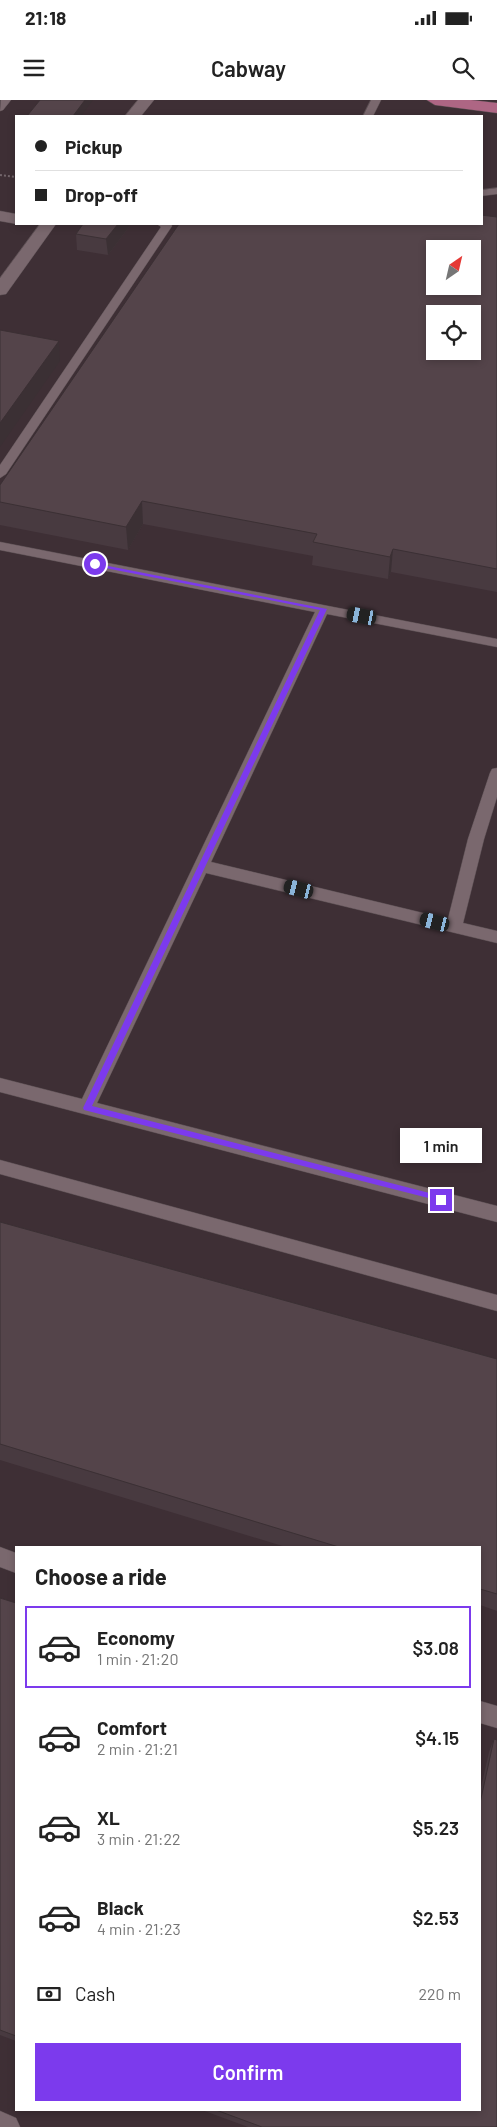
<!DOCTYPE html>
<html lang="en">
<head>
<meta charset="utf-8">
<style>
	body { margin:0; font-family:Barlow,sans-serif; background:#f6f6f6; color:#222; height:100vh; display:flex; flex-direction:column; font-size:19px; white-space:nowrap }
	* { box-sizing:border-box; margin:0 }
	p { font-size:16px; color:#767676 }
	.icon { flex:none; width:28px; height:28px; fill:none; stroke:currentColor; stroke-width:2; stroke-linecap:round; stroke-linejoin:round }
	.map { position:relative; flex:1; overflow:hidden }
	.details { position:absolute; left:15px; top:1446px; width:466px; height:565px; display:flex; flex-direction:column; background:#fff; border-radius:0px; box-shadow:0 2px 8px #0003 }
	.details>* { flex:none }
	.banner { position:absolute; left:15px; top:15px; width:468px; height:110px; border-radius:0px; box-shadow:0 2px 8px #0003; display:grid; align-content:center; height:110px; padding:0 20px; background:#fff }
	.needle { width:32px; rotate:34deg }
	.controls { position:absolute; left:426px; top:140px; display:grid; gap:10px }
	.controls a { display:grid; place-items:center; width:55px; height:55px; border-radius:0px; background:#fff; box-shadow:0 2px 8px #0003; font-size:25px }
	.end { position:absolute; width:22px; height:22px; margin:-11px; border:6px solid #7c3aed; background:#fff; box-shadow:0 0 0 2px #fff }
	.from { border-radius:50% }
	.bubble { position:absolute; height:35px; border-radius:0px; background:#fff; box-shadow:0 2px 8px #0003; font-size:16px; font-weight:600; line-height:35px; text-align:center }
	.car { position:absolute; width:15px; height:30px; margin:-15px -8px; border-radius:6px; box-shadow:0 0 4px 1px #0007; background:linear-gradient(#222 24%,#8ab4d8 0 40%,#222 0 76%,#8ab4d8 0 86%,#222 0) }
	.banner b { display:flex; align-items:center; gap:18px; height:48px; font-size:19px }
	.banner b+b { border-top:1px solid #e0e0e0 }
	.banner i { width:12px; height:12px; background:#222 }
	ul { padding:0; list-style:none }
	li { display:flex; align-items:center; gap:15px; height:82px; margin:0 10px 8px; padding:0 10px; border:2px solid transparent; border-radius:0px }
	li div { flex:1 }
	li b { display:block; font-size:19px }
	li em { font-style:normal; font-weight:600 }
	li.on { border-color:#7c3aed }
	li>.icon { width:45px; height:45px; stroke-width:1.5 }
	h2 { padding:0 20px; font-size:22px; line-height:60px }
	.pay { display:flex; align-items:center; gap:12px; height:55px; padding:0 20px; font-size:19px }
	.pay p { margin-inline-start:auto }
	.button { display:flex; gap:10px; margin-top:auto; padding:10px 20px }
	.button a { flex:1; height:58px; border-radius:0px; background:#7c3aed; color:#fff; font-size:20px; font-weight:600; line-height:58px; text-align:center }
	.status { display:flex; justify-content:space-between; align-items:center; height:35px; padding:0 25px; background:#fff; direction:ltr }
	.status svg { height:14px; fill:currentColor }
	header { display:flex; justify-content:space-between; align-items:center; height:65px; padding:0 20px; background:#fff; font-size:22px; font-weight:600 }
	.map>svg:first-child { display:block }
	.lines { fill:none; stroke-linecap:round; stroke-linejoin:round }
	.service-casing { stroke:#5a4e52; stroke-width:1 }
	.minor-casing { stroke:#5a4e52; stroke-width:1 }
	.primary-casing { stroke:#5a4e52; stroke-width:1 }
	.path { stroke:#73666b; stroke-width:2; stroke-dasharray:2 2; stroke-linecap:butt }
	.service { fill:#7a686e; fill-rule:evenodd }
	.minor { fill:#7a686e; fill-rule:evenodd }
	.primary { fill:#ae6684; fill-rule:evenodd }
	.wall { fill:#483a40 }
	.shaded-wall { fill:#3b3034 }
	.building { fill:#54444a; stroke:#3b3034; fill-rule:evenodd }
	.route { fill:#7c3aed }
</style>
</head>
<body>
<div class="status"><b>21:18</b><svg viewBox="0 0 49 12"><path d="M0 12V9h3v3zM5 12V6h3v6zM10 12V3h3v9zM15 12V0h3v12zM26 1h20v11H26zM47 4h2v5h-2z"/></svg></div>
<header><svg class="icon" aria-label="menu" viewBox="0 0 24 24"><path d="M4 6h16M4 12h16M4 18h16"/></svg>Cabway<svg class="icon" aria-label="search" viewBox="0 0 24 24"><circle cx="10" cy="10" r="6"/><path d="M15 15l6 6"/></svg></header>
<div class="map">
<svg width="497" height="2027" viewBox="0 0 497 2027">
	<rect width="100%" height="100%" fill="#3e2f35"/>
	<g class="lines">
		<defs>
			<g id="service">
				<polygon points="1,0 11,0 3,10 0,11"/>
				<polygon points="371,0 381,0 373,16 363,16"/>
				<polygon points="497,88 497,94 481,96 481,90"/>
				<polygon points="157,124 171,124 172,126 6,374 0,378 0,365 161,127"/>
				<polygon points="0,442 497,539 497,547 327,514 211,762 448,819 468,739 490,673 492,669 497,668 497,697 484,739 463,823 497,831 497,843 206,773 97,1003 497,1106 497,1122 0,992 0,978 82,999 315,512 0,450"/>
				<polygon points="0,1060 497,1195 497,1211 0,1074"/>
				<polygon points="0,1447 16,1453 16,1473 0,1467"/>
				<polygon points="480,1601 497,1606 497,1628 480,1623"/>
				<polygon points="0,2011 16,2018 20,2027 0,2027"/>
			</g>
			<g id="minor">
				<polygon points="138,0 154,0 141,16 125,16"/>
				<polygon points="0,111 16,114 17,124 0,121"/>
				<polygon points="40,124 56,124 6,194 0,195 0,178"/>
			</g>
			<polygon id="primary" points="427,0 471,0 497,3 497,13 435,5"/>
		</defs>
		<use href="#service" class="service-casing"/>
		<use href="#minor" class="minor-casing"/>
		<use href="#primary" class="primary-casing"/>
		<polyline class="path" points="0,75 16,77"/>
		<use href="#service" class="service"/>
		<use href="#minor" class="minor"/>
		<use href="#primary" class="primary"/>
	</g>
	<g class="wall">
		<polygon points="497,117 497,492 391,472 388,479 312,465 313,456 143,424 128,450 0,425 0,385"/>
		<polygon points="129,127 108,155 77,150 76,134"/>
		<polygon points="0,1122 497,1259 497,1511 480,1505 480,1448 289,1448 0,1360"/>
		<polygon points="0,1498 16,1503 16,1941 0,1935"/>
		<polygon points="494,1639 497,2027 248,2027 202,2010 480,2010 480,1692 489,1652"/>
	</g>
	<g class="shaded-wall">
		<polygon points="85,0 93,0 81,16 73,16"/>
		<polygon points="118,124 129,124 129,127 108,155 106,139"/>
		<polygon points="59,241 60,261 0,347 0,323"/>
		<polygon points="142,401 143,424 128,450 126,427"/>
		<polygon points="393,449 391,472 388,479 390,457"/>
	</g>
	<g class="building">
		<polygon points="40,0 85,0 73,16 27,16"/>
		<path d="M481,115L497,117V469L393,449L390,457L313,442L317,434L142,401L126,427L0,402V385L179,124H481ZM435,149H472V186H435ZM435,214H472V251H435Z"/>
		<polygon points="83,124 118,124 106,139 76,134"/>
		<polygon points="0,230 59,241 0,323"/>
		<polygon points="0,1122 497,1259 497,1494 480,1489 480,1448 342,1448 0,1344"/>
		<polygon points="0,1498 16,1503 16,1936 0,1930"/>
		<polygon points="494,1639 497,1640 497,2027 262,2027 216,2010 480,2010 480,1703"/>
	</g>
	<polygon class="route" points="93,463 327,509 92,1006 441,1096 445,1100 444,1102 84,1010 83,1008 320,510 95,466"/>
</svg>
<div class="controls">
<a><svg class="needle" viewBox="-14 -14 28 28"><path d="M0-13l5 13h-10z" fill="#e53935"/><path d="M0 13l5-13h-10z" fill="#767676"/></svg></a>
<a><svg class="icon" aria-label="locate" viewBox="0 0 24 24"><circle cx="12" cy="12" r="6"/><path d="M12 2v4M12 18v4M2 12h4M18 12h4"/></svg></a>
</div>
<i class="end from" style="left:95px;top:464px"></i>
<i class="end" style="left:441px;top:1100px"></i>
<div class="bubble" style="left:400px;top:1028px;width:82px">1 min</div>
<i class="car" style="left:362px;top:516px;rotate:281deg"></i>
<i class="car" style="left:299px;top:789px;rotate:284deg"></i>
<i class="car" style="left:435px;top:822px;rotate:284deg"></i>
<div class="banner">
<b><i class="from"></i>Pickup</b>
<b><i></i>Drop-off</b>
</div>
<section class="details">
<h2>Choose a ride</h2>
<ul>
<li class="on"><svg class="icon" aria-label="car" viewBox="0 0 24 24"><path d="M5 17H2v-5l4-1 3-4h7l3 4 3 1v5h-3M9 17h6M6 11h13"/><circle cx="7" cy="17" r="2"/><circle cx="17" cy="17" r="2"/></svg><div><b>Economy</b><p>1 min · 21:20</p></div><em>$3.08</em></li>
<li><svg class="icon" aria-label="car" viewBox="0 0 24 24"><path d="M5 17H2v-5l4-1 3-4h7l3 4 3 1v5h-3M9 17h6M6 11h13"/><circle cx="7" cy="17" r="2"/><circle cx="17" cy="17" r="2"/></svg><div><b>Comfort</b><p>2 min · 21:21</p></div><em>$4.15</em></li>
<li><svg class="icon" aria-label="car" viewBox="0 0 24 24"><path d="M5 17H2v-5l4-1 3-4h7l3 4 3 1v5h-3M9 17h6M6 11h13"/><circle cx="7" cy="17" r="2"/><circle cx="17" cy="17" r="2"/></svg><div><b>XL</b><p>3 min · 21:22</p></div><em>$5.23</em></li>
<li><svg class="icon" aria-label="car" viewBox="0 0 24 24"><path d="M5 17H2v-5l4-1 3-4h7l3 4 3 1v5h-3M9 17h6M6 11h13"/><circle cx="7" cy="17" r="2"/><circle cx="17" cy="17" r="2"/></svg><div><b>Black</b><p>4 min · 21:23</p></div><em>$2.53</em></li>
</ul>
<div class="pay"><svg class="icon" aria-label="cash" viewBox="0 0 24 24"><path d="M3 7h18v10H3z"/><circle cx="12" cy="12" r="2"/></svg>Cash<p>220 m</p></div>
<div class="button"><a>Confirm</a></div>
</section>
</div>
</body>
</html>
